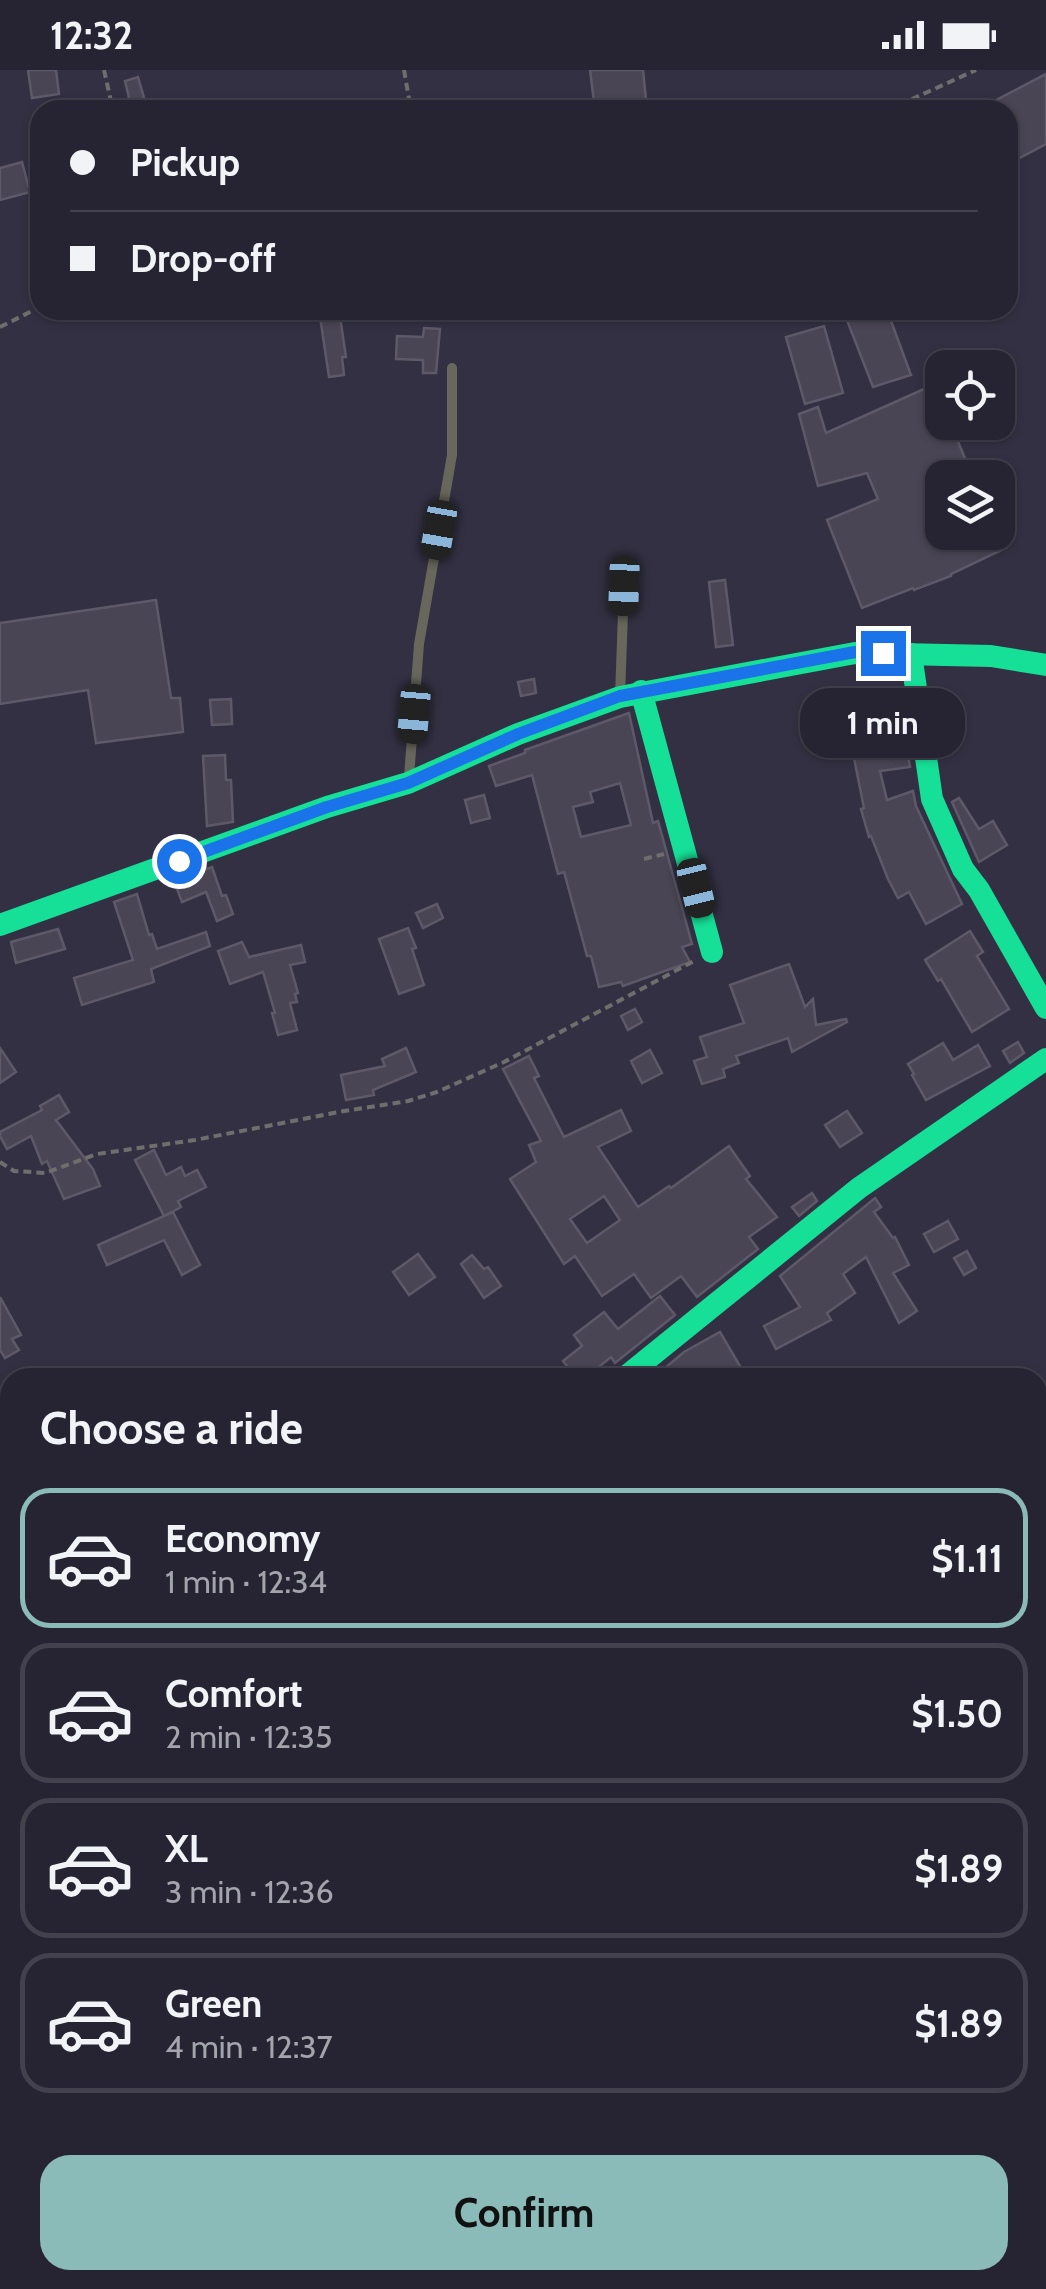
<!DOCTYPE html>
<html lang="en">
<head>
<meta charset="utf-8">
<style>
	body { margin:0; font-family:Cabin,sans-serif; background:#2e2c3a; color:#f1f3f6; height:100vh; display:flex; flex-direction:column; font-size:38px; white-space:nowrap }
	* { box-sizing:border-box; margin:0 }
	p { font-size:32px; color:#a4a4ac }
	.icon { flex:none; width:55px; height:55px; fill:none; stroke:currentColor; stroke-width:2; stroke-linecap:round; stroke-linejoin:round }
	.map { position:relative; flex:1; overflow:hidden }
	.panel { position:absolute; left:0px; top:1298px; width:1048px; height:922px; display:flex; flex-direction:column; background:#262432; border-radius:30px 30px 0 0; box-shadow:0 2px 8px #0004,0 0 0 2px #42414d }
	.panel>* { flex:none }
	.top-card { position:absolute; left:30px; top:30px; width:988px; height:220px; border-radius:30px; box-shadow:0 2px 8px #0004,0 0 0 2px #42414d; display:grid; align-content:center; height:220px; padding:0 40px; background:#262432 }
	.buttons { position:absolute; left:925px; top:280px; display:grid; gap:20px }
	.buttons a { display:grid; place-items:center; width:90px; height:90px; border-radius:20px; background:#262432; box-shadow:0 2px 8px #0004,0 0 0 2px #42414d; font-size:50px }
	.end { position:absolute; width:45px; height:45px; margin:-22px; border:12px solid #1a73e8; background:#fff; box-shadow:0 0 0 5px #fff }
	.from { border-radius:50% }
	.bubble { position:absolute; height:70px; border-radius:30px; background:#262432; box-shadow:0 2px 8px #0004,0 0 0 2px #42414d; font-size:32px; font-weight:800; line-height:70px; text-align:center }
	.car { position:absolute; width:30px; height:60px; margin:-30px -15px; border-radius:12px; box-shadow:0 0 8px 2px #0007; background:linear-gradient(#222 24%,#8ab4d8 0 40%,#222 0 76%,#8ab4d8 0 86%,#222 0) }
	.top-card b { display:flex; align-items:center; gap:35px; height:95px; font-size:38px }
	.top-card b+b { border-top:2px solid #42414d }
	.top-card i { width:25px; height:25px; background:#f1f3f6 }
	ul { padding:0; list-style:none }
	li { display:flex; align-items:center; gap:30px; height:140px; margin:0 20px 15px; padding:0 20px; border:5px solid #42414d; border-radius:30px }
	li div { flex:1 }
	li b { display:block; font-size:38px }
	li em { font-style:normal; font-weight:800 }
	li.selected { border-color:#8bbbb9 }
	li>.icon { width:90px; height:90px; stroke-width:1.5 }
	h2 { padding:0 40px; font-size:45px; line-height:120px }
	.cta { display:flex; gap:20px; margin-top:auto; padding:20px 40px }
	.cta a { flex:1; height:115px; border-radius:30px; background:#8bbbb9; color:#111; font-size:40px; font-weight:800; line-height:115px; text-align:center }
	.status { display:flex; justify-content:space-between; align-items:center; height:70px; padding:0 50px; background:#262432; direction:ltr }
	.status svg { height:28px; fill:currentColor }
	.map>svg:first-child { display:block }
	.building { fill:#494554; stroke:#5d5968; stroke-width:2.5; fill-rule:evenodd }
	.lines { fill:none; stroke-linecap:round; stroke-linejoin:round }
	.path { stroke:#6f6e6c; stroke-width:4; stroke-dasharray:8 5; stroke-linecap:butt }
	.lane { stroke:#68675c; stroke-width:10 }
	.street { stroke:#68675c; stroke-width:20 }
	.fast { stroke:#16e098; stroke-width:22 }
	.slow { stroke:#ffcf43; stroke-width:22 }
	.route { stroke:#1a73e8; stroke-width:12 }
</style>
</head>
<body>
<div class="status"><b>12:32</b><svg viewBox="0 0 49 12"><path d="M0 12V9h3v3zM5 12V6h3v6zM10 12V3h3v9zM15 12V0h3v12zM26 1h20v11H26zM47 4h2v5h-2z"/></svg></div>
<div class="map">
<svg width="1046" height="2219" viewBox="0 0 1046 2219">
	<rect width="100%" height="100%" fill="#323042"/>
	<g class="building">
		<polygon points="28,0 56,0 59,24 32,28"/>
		<polygon points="590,0 643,0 647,40 595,40"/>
		<polygon points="1046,4 1046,74 1008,94 1008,40 977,40"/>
		<polygon points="138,7 144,28 130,32 125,11"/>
		<polygon points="22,92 30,122 0,130 0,98"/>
		<polygon points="319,240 339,240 346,287 342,287 344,305 329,307"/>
		<polygon points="843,240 887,240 911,305 873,317"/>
		<polygon points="824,256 843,323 805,334 786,267"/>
		<polygon points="424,258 440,259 436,303 423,303 423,290 396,289 397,266 423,267"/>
		<polygon points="933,315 942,336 942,352 950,352 973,408 942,408 942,462 999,462 1006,478 951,504 951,506 914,520 913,518 862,538 827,450 878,429 867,403 818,416 799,344 818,337 826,363"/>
		<polygon points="725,510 733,575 716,577 709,512"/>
		<polygon points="156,530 171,628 180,628 183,662 96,673 88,620 0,634 0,553"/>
		<polygon points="534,609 536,623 521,626 518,612"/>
		<polygon points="231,629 232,654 212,655 210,630"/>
		<polygon points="875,636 884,676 906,673 910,697 880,701 887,730 913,721 916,736 962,834 926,854 909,822 898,828 888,809 871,766 869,767 861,739 864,738 845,643"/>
		<path d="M629,643L653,753L658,751L692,874L682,877L690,892L623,916L621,912L599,917L591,886H587L564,802L558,804L532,705L496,716L489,696L525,683V680ZM620,713L631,755L581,767L573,737L593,732L590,722Z"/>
		<polygon points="225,685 226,710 231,710 233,752 207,756 203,686"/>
		<polygon points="484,725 490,748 471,753 465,730"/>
		<polygon points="959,728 979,759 993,751 1007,775 979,792 952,732"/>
		<polygon points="212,797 222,826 226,825 233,844 217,851 206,822 182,832 174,811"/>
		<polygon points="137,824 149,865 152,864 157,879 206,862 210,876 151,899 154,912 82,935 74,908 133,890 114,832"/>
		<polygon points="437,834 443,848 423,858 416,843"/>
		<polygon points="408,858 416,878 412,879 424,915 399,924 379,869"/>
		<polygon points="58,859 65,879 16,893 11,872"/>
		<polygon points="970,861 983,882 977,886 1009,939 972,962 941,909 938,911 925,890"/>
		<polygon points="242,872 249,887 301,875 305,892 290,895 298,923 295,924 297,932 290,933 297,960 278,965 272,943 275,943 263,902 230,914 218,881"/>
		<polygon points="789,894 805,937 813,929 816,955 846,949 847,952 792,982 788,968 736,986 739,993 723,999 725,1007 702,1014 694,991 707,987 700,967 744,953 730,915"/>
		<polygon points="635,939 642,952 628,960 621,946"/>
		<polygon points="1018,972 1024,983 1010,993 1003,981"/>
		<polygon points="943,973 953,990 978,975 990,996 926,1030 912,1005 914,1004 908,994"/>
		<polygon points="0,978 16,1002 0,1013"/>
		<polygon points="406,978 416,1002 373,1020 374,1025 346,1030 341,1005 385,996 382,989"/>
		<polygon points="650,980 662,1003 642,1013 631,991"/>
		<path d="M529,986L539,1006L534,1008L564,1067L621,1040L631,1061L598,1077L638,1137L669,1116L671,1118L729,1076L750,1106L746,1109L777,1147L749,1167L758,1179L697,1227L681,1206L651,1228L634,1204L602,1226L575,1186L564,1194L510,1109L536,1092L529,1075L541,1071L503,999ZM604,1126L620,1150L587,1173L570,1149Z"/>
		<polygon points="59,1025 69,1042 56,1050 93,1099 100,1116 64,1129 47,1091 42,1094 31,1066 7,1079 0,1066 0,1062 42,1040 40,1036"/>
		<polygon points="847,1041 862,1063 840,1077 825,1055"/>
		<polygon points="154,1080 166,1105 181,1097 185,1106 197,1100 206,1117 178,1131 181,1137 164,1146 135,1090"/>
		<polygon points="812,1123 817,1131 799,1146 792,1137"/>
		<polygon points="875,1128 881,1137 874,1142 893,1168 895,1167 909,1195 893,1203 917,1241 899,1253 866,1187 843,1204 855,1223 827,1243 831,1250 776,1279 764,1256 800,1237 780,1206"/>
		<polygon points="173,1142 200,1195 182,1205 164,1170 107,1195 98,1175"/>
		<polygon points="948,1151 958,1169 934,1182 924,1164"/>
		<polygon points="967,1181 976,1198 964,1205 954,1188"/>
		<polygon points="418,1184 435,1207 409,1225 393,1202"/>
		<polygon points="472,1185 484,1199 488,1197 501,1216 484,1228 461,1194"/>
		<polygon points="660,1226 675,1245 615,1293 611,1287 585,1308 551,1308 567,1296 563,1291 582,1276 574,1265 604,1242 618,1259"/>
		<polygon points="0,1227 21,1265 12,1269 19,1280 5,1288 0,1280"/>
		<polygon points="720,1262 747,1308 662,1308 659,1303 684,1282"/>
	</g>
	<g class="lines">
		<g class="path">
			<polyline points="104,0 113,40"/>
			<polyline points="404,0 411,40"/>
			<polyline points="888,40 976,0"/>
			<polyline points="0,257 40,237"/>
			<polyline points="644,789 664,784"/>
			<polyline points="0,1092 14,1101 45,1103 97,1084 195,1070 344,1041 408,1031 437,1022 504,992 694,891"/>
			<polyline points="1038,1852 1046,1862"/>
			<polyline points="1038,2008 1046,1999"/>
			<polyline points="810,2210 816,2219"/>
			<polyline points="952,2210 955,2219"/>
		</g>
		<g class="lane">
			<polyline points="620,626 624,515"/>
			<polyline points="409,707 419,574 452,385 452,298"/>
		</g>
		<g class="street">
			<polyline points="0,1996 10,1987"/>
			<polyline points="160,2219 171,2210"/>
		</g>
		<g class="fast">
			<polyline points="911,584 932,729 963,799 979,820 1046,938"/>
			<polyline points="641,621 712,882"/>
			<polyline points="0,855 327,737 408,713 518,664 620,627 855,583 991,586 1046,595"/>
			<polyline points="624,1308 859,1118 1046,989"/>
			<polyline points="400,2210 406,2219"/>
		</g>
		<polyline class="slow" points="0,1696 10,1701"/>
	</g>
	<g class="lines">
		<polyline class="route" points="179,791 327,737 408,713 518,664 620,626 855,582 883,583"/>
	</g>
</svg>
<div class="buttons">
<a><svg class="icon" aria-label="locate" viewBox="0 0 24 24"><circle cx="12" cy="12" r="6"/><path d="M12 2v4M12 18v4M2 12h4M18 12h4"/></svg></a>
<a><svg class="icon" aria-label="layers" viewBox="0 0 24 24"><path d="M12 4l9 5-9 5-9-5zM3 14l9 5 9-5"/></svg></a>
</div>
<i class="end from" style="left:179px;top:791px"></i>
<i class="end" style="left:883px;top:583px"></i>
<div class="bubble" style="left:800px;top:618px;width:165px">1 min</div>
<i class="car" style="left:439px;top:460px;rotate:190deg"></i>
<i class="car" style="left:624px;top:516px;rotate:182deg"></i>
<i class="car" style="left:414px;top:644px;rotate:185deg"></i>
<i class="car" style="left:696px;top:818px;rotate:166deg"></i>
<div class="top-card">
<b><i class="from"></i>Pickup</b>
<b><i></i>Drop-off</b>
</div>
<section class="panel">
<h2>Choose a ride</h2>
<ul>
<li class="selected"><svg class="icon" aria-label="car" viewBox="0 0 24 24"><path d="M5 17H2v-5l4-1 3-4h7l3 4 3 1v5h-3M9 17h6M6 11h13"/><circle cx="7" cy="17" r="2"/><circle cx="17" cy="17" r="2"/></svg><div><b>Economy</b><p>1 min · 12:34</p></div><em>$1.11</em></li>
<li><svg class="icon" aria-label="car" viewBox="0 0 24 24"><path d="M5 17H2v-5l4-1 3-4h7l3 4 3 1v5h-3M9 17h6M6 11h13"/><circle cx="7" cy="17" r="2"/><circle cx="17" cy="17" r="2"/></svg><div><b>Comfort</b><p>2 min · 12:35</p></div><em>$1.50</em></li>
<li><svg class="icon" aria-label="car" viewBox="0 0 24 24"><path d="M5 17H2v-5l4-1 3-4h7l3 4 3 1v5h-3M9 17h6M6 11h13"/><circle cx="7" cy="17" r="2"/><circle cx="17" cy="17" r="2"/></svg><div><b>XL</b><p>3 min · 12:36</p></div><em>$1.89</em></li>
<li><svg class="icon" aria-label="car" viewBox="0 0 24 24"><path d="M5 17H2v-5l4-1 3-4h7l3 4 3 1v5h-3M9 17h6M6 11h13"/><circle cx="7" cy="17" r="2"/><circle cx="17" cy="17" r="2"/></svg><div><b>Green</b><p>4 min · 12:37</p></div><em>$1.89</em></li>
</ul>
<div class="cta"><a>Confirm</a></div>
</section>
</div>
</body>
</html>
